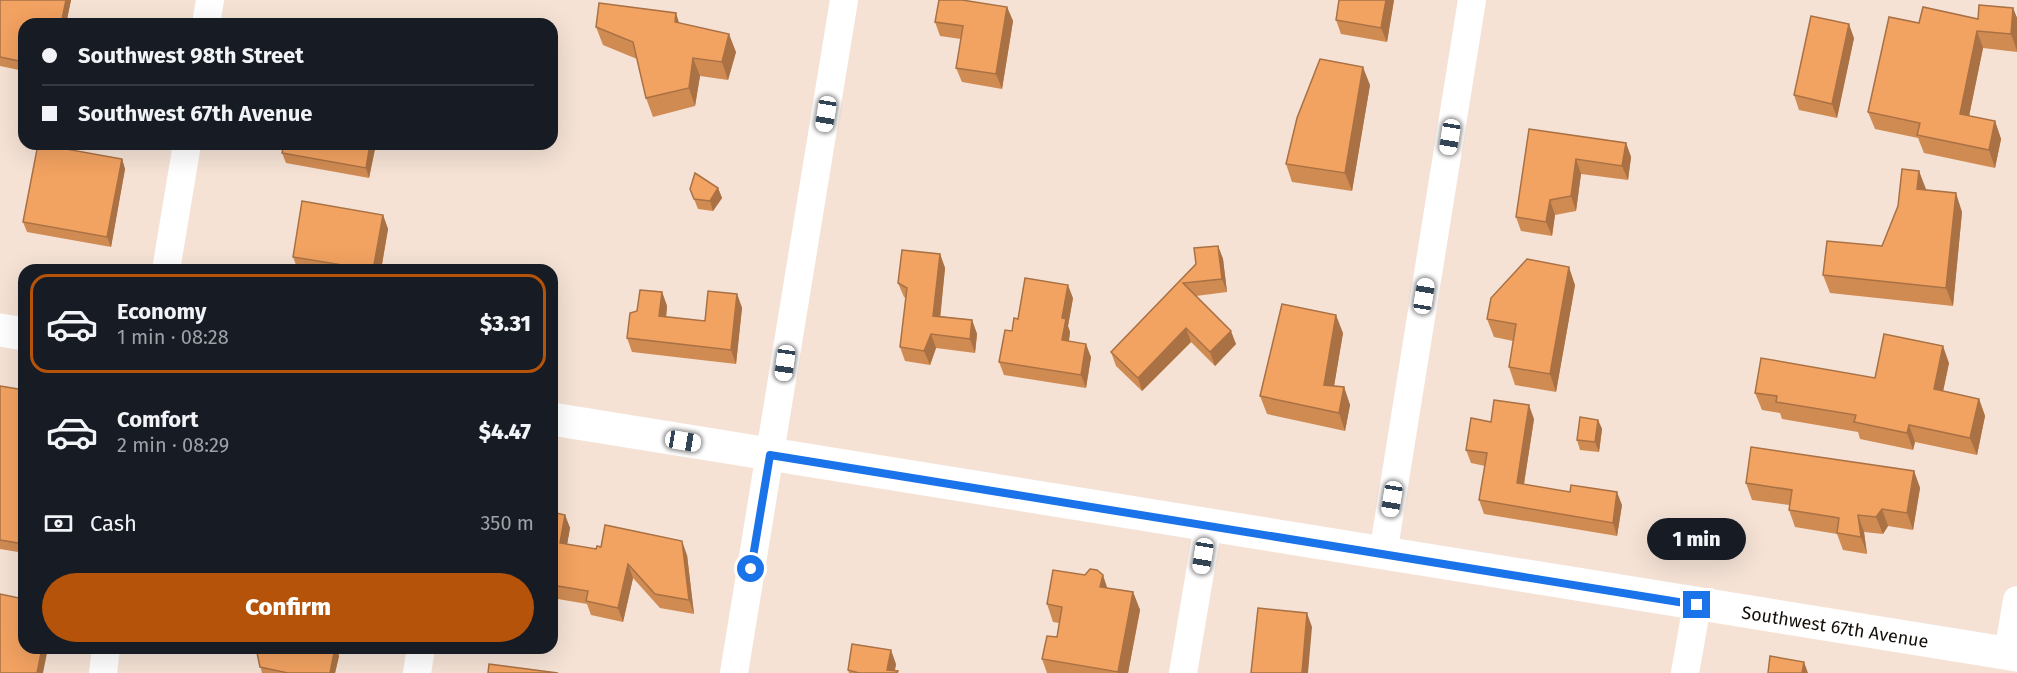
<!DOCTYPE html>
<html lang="en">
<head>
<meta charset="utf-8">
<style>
	body { margin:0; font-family:"Fira Sans",sans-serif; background:#20242c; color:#f1f3f6; height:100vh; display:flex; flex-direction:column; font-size:22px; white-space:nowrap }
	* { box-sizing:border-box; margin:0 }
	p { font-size:20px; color:#9ea1a6 }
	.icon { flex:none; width:33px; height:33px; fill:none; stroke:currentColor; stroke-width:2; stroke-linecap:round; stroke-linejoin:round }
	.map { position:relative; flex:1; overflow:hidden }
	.drawer { position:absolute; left:18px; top:264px; width:540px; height:390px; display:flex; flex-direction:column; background:#171b24; border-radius:18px; box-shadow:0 6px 24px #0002 }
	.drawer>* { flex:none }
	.top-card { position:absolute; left:18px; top:18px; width:540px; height:132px; border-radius:18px; box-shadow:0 6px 24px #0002; display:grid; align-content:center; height:132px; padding:0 24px; background:#171b24 }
	.end { position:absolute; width:27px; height:27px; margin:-14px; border:8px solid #1a73e8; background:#fff; box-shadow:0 0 0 3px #fff }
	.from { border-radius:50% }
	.bubble { position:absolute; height:42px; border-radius:21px; background:#171b24; box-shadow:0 6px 24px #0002; font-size:20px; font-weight:800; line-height:42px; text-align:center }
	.car { position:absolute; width:18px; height:36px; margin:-18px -9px; border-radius:8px; box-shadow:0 0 4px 2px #0007; background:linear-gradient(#fff 24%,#345 0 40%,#fff 0 76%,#345 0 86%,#fff 0) }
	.top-card b { display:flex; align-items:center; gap:21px; height:57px; font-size:22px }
	.top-card b+b { border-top:2px solid #363941 }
	.top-card i { width:15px; height:15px; background:#f1f3f6 }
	ul { padding:10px 0 0; list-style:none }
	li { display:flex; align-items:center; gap:18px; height:99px; margin:0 12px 9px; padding:0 12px; border:3px solid transparent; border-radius:18px }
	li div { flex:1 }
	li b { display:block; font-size:22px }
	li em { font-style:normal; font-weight:800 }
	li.active { border-color:#b45309 }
	li>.icon { width:54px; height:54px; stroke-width:1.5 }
	.pay { display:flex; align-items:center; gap:15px; height:66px; padding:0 24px; font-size:22px }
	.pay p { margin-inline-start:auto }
	.primary-button { display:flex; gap:12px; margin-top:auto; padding:12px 24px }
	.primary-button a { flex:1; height:69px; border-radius:36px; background:#b45309; color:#fff; font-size:24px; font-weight:800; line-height:69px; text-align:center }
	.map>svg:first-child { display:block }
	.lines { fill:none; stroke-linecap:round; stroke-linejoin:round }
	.minor { stroke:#fff; stroke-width:28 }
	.major { stroke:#fff; stroke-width:33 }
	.wall { fill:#d08b53 }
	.shaded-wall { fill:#a97144 }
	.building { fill:#f2a261; stroke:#a97144; stroke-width:1.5 }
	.route { stroke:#1a73e8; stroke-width:8 }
	.labels { text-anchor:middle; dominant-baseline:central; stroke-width:4.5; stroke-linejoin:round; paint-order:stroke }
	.street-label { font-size:18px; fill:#140e09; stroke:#fff }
</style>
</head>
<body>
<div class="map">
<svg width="2017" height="673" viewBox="0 0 2017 673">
	<rect width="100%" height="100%" fill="#f5e2d5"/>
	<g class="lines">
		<g class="minor">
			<polyline points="206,24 210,0"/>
			<polyline points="166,270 187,144"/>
			<polyline points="1383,554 1472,0"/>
			<polyline points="2008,654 2017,600"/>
			<polyline points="103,673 106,648"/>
			<polyline points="417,673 421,648"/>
			<polyline points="734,673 844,0"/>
			<polyline points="1183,673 1208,525"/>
			<polyline points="1685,673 1697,605"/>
		</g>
		<g class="major">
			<polyline points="0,330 24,334"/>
			<polyline points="552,419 2017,655"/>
		</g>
	</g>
	<g class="wall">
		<polygon points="0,0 71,0 66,24 24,24 24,71 0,66"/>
		<polygon points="1394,0 1387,42 1341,34 1336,20"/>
		<polygon points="1007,7 1013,21 1002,89 962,82 956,68 961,39 940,36 935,22"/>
		<polygon points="2013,8 2017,18 2017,52 1983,48 1969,116 1995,121 2001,139 1995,168 1924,153 1918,138 1875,129 1868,112 1919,23 1978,19"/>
		<polygon points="679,23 736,52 728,80 700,76 695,106 653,117 646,98 637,59 603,45 596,27"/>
		<polygon points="1854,38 1837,118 1799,110 1794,95"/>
		<polygon points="1370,85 1352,191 1292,182 1286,164"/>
		<polygon points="1529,129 1626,143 1631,157 1628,180 1581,174 1576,211 1555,215 1552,236 1521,231 1516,217"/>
		<polygon points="376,144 369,178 286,163 282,153"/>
		<polygon points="122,159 125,169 111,247 27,232 23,222"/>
		<polygon points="1919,171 1925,190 1962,212 1953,306 1830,293 1823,275 1882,246"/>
		<polygon points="718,188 722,198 713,211 698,209 690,189"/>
		<polygon points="383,215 388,229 381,270 298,270 293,257"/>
		<polygon points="1218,246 1223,259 1227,292 1196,296 1236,344 1215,366 1191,342 1142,391 1116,366 1111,352 1196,264"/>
		<polygon points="940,254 945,268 940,316 972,320 977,334 975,353 936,348 930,365 905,361 900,347 906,298 904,297 898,283"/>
		<polygon points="1575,285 1556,392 1515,385 1509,367 1513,341 1494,337 1487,319"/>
		<polygon points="662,292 667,306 666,317 705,321 737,294 742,308 736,364 632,352 627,338 637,311"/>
		<polygon points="1073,298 1068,326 1070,332 1069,341 1091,357 1086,388 1004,375 999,362 1012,331"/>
		<polygon points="1343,333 1334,386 1344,387 1350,405 1345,431 1267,414 1260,396"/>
		<polygon points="1949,363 1943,391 1979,399 1985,416 1977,455 1915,442 1913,450 1860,439 1858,432 1782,419 1780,413 1762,410 1755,393 1875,378"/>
		<polygon points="0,386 24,390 24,553 0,549"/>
		<polygon points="1534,419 1524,484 1622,505 1617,536 1484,514 1479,500 1485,466 1471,463 1466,450 1491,422"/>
		<polygon points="1598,420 1602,429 1599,452 1580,450 1577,440"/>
		<polygon points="1914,471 1920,488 1913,530 1888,526 1883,534 1864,532 1867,554 1843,550 1837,534 1795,527 1789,510 1789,505 1752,500 1746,483"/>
		<polygon points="552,512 565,515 570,528 567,544 596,549 687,555 694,614 660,608 633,578 623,622 591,615 587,604 552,598"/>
		<polygon points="1107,588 1133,592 1140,610 1128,673 1047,673 1042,659 1057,637 1059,623 1053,622 1047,604"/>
		<polygon points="256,648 336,648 339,656 335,673 262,673"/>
		<polygon points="896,664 895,671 898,673 849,673 848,670"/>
	</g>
	<g class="shaded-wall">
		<polygon points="66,0 71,0 66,24 61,24"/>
		<polygon points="1386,0 1394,0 1387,42 1381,28"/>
		<polygon points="1007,7 1013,21 1002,89 996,74"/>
		<polygon points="2013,8 2017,18 2017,51 2011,34"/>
		<polygon points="676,13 682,32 675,22"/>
		<polygon points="1849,24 1854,38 1837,118 1832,104"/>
		<polygon points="1977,31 1983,48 1966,131 1960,114"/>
		<polygon points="729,34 736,52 728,80 722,62"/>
		<polygon points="693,58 700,76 695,106 689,88"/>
		<polygon points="1363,67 1370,85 1352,191 1345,173"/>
		<polygon points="1995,121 2001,139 1995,168 1989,150"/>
		<polygon points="1626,143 1631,157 1628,180 1622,166"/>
		<polygon points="370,144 376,144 369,178 366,168"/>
		<polygon points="122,159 125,169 111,247 107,237"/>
		<polygon points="1576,159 1581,174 1576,211 1571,196"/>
		<polygon points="1919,171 1926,189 1924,208 1917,189"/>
		<polygon points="718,188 722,198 713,211 710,201"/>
		<polygon points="1956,193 1962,212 1953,306 1946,288"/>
		<polygon points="1550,200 1555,215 1552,236 1546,222"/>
		<polygon points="383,215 388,229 381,270 373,270"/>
		<polygon points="1218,246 1223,259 1227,292 1222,279"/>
		<polygon points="940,254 945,268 939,330 933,316"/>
		<polygon points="1569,267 1575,285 1556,392 1550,374"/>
		<polygon points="1068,285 1073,298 1068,326 1070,332 1067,353 1062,340 1062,318"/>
		<polygon points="662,292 667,306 665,331 659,316"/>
		<polygon points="737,294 742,308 736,364 731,350"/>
		<polygon points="1336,315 1343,333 1331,404 1324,385"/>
		<polygon points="972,320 977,334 975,353 970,339"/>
		<polygon points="1186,328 1191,342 1142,391 1138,378"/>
		<polygon points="1231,331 1236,344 1215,366 1210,352"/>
		<polygon points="931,334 936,348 930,365 924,351"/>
		<polygon points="1086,344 1091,357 1086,388 1081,375"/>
		<polygon points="1943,346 1949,363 1940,406 1934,389"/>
		<polygon points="1344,387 1350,405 1345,431 1339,413"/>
		<polygon points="1979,399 1985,416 1977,455 1970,438"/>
		<polygon points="1529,405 1534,419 1522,496 1517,483"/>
		<polygon points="1598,420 1602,429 1599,452 1595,442"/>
		<polygon points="1909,425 1915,442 1913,450 1907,433"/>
		<polygon points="1914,471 1920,488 1913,530 1907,513"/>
		<polygon points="1617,492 1622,505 1617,536 1613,523"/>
		<polygon points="1882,509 1888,526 1883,534 1876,517"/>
		<polygon points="565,515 570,528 565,556 560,543"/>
		<polygon points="1858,515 1864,532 1867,554 1861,537"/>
		<polygon points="682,541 687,555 694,614 689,600"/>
		<polygon points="628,564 633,578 623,622 618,608"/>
		<polygon points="1103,575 1109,593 1100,587"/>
		<polygon points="1133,592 1140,610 1128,673 1118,673"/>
		<polygon points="1307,613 1312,627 1308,673 1302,673"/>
		<polygon points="42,648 48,648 43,673 37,673"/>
		<polygon points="335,648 336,648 339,656 335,673 330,673"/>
		<polygon points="891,650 896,664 894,673 887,670"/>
		<polygon points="1804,662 1808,673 1802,673"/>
	</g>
	<g class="building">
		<polygon points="0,0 66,0 61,24 24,24 24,62 0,57"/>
		<polygon points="939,0 962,0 1007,7 996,74 956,68 963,26 935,22"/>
		<polygon points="1339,0 1386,0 1381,28 1336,20"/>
		<polygon points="599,3 676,13 675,22 729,34 722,62 693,58 689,88 646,98 633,42 596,27"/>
		<polygon points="1979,5 2013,8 2011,34 1977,31 1960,114 1995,121 1989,150 1917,135 1920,123 1868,112 1889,17 1919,23 1923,7 1978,19"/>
		<polygon points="1811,16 1849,24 1832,104 1794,95"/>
		<polygon points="1320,59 1363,67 1345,173 1286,164 1297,118"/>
		<polygon points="1529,129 1626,143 1622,166 1576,159 1571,196 1550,200 1546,222 1516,217"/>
		<polygon points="38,144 122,159 107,237 23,222"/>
		<polygon points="284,144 370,144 366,168 282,153"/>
		<polygon points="1902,169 1919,171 1917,189 1956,193 1946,288 1823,275 1827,241 1882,246 1898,206"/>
		<polygon points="695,173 718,188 710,201 694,199 690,189"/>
		<polygon points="302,201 383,215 373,270 293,257"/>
		<polygon points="1218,246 1222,279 1183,283 1231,331 1210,352 1186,328 1138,378 1111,352 1196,264 1194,248"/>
		<polygon points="902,250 940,254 933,316 972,320 970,339 931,334 924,351 900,347 907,288 898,283"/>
		<polygon points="1527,259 1569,267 1550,374 1509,367 1516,324 1487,319 1491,298"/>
		<polygon points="1025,278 1068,285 1062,318 1066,319 1062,340 1086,344 1081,375 999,362 1005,330 1012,331 1014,318 1018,319"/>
		<polygon points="640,290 662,292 659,316 705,321 708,291 737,294 731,350 627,338 630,313 637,311"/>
		<polygon points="1282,304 1336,315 1324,385 1344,387 1339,413 1260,396"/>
		<polygon points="1884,334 1943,346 1934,389 1979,399 1970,438 1909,425 1907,433 1854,422 1856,415 1776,402 1777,396 1755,393 1761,358 1875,378"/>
		<polygon points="0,386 24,390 24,544 0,540"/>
		<polygon points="1494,400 1529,405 1517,483 1570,492 1571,485 1617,492 1613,523 1479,500 1487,453 1466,450 1471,418 1491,422"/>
		<polygon points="1580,417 1598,420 1595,442 1577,440"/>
		<polygon points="1751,447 1914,471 1907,513 1882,509 1876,517 1858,515 1861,537 1837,533 1839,518 1789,510 1792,490 1746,483"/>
		<polygon points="552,512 565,515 560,543 596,549 597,546 601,547 605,525 682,541 689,600 655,594 628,564 618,608 586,601 588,591 552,585"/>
		<polygon points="1090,569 1097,570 1103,575 1100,587 1133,592 1118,672 1042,659 1047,636 1057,637 1062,607 1047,604 1053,570 1085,575"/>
		<polygon points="0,594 24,599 24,648 42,648 37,673 0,673"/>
		<polygon points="1258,608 1307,613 1302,673 1251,673"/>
		<polygon points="852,644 891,650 887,670 898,671 897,673 859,673 848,670"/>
		<polygon points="256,648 335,648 330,673 288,673 260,667"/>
		<polygon points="1770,656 1804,662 1802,673 1768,673"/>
		<polygon points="489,664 558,673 488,673"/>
	</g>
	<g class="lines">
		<polyline class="route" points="751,569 770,455 1697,605"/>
	</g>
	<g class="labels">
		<g class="street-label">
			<text transform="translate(1835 627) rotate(9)">Southwest 67th Avenue</text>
		</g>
	</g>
</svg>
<i class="end from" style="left:751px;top:569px"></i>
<i class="end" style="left:1697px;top:605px"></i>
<div class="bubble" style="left:1647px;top:518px;width:99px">1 min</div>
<i class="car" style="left:826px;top:114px;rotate:189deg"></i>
<i class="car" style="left:1450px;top:137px;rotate:189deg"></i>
<i class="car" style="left:1424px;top:296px;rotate:9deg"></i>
<i class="car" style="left:785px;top:363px;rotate:188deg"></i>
<i class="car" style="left:683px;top:441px;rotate:99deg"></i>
<i class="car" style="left:1392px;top:499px;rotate:189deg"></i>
<i class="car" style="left:1203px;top:556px;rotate:189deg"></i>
<div class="top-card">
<b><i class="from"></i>Southwest 98th Street</b>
<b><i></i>Southwest 67th Avenue</b>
</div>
<section class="drawer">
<ul>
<li class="active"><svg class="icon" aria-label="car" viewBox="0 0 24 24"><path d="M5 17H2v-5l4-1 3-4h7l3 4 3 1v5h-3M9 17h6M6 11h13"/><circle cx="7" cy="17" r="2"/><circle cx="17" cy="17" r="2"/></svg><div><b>Economy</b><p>1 min · 08:28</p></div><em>$3.31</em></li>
<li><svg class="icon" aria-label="car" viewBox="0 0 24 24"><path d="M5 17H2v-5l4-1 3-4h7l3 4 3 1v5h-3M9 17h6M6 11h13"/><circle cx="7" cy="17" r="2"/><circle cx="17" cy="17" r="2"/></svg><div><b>Comfort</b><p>2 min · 08:29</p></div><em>$4.47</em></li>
</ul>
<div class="pay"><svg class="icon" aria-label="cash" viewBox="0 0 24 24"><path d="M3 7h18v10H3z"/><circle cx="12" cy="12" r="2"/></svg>Cash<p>350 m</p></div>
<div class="primary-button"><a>Confirm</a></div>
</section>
</div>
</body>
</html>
